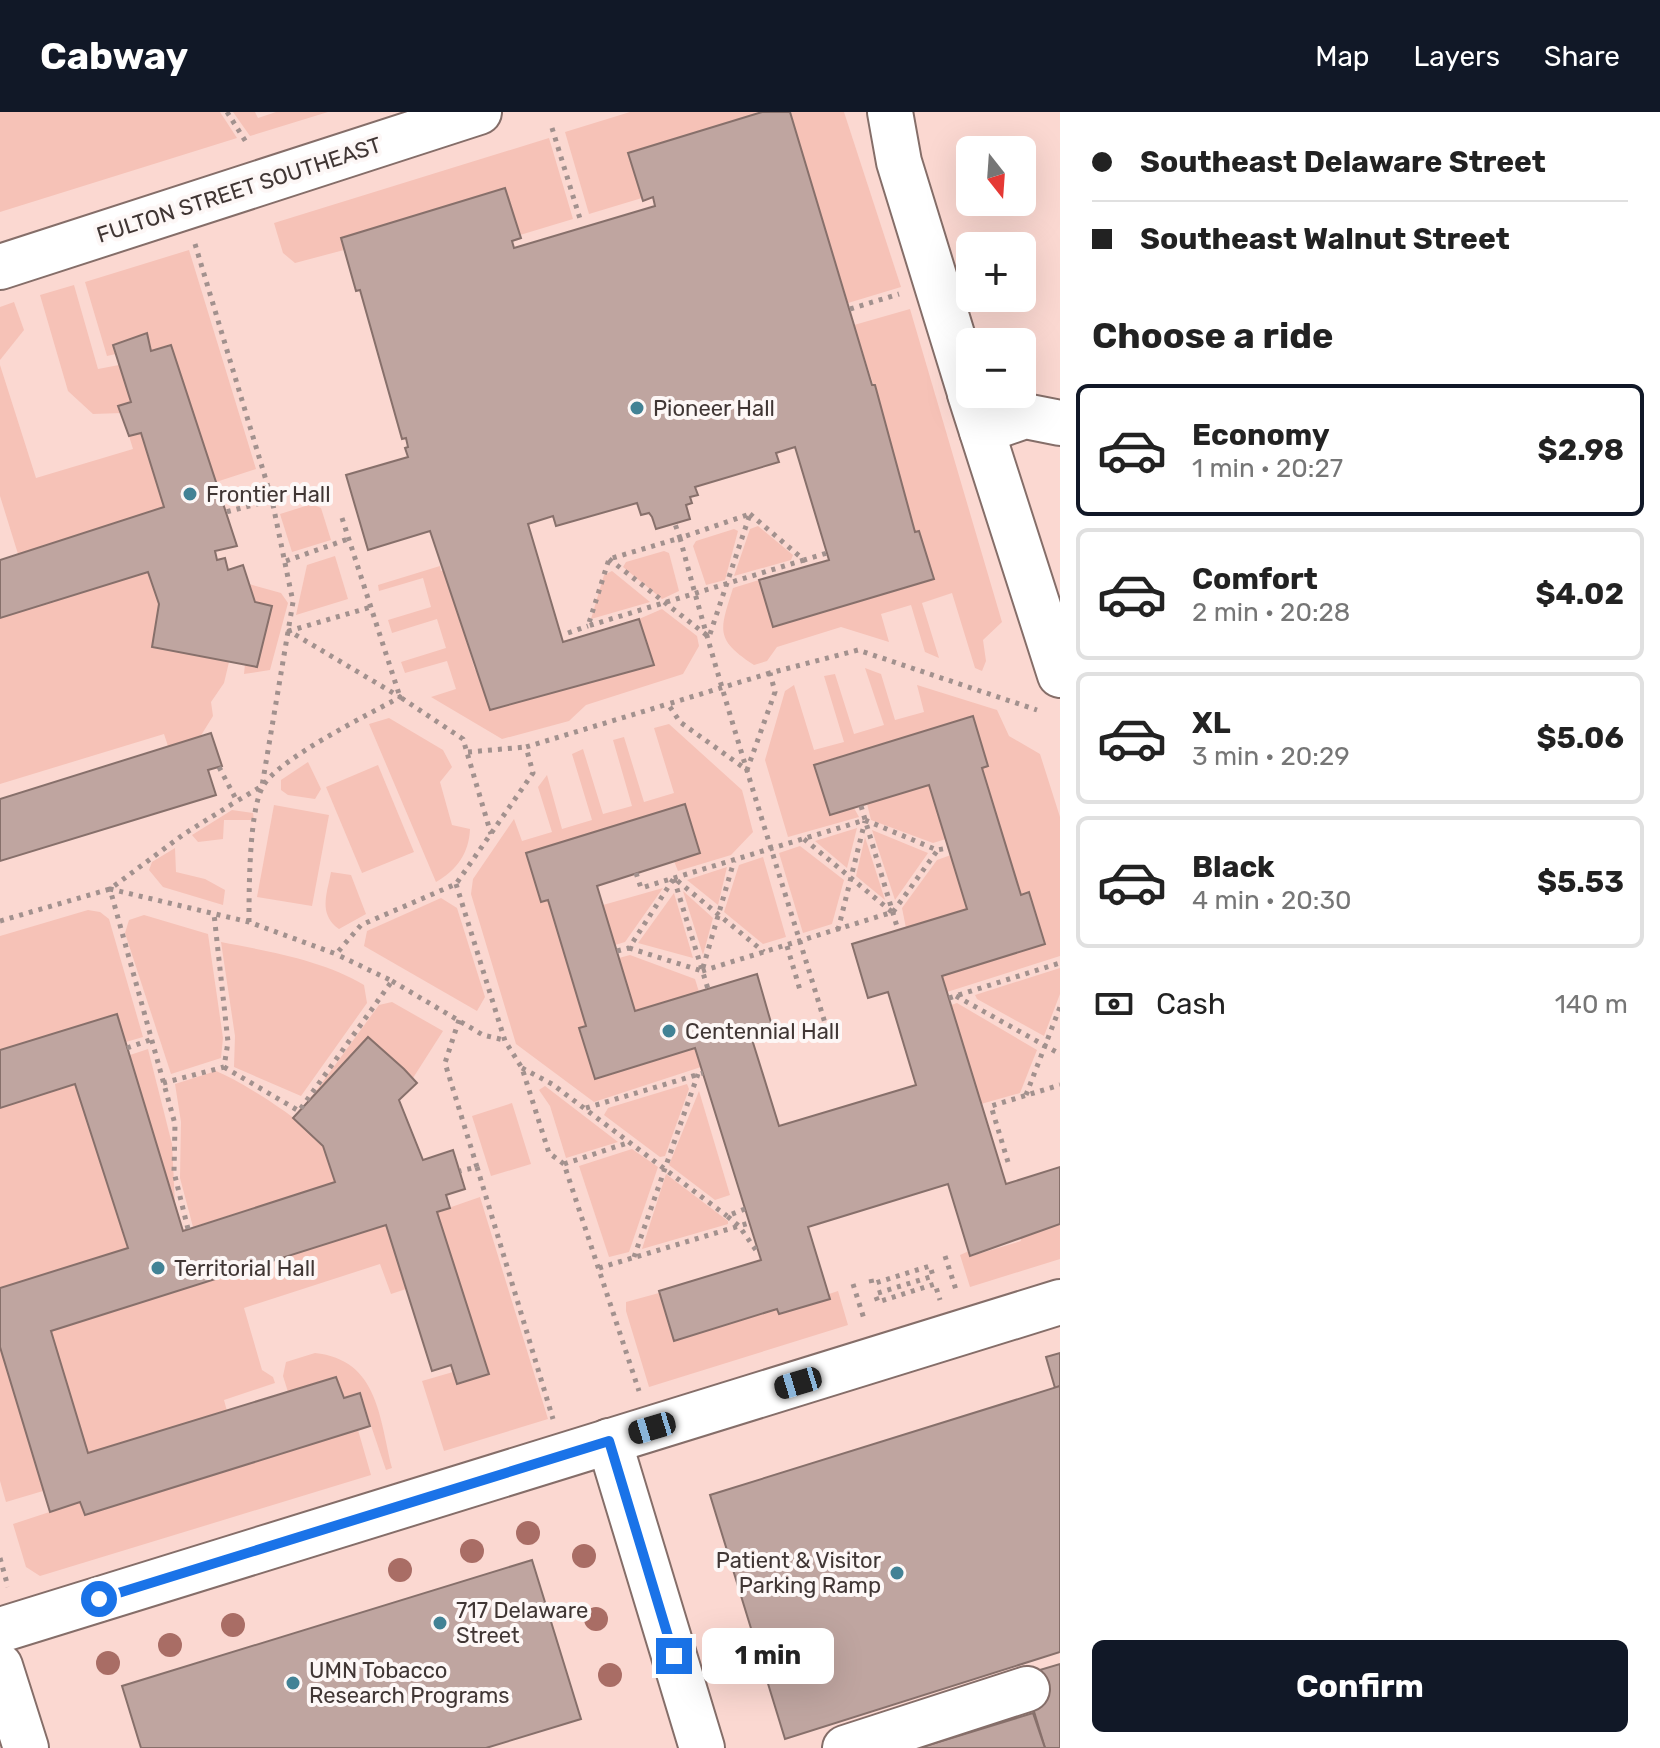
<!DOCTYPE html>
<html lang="en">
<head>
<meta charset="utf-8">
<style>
	body { margin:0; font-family:Rubik,sans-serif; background:#f2f2f2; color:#222; height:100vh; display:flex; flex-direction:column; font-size:30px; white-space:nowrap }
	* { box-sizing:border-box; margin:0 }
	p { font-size:26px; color:#767676 }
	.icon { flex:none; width:44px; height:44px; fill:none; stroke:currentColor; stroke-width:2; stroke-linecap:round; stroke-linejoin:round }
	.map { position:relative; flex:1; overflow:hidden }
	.side { display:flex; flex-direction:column; background:#fff; width:600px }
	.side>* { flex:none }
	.top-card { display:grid; align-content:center; height:176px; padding:0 32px; background:#fff }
	.needle { width:52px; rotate:163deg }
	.fabs { position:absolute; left:956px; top:24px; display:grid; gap:16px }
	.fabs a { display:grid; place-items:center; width:80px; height:80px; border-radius:12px; background:#fff; box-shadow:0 8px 32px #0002; font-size:40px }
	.end { position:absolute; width:36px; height:36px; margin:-18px; border:10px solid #1a73e8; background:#fff; box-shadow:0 0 0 4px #fff }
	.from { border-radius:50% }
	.bubble { position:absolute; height:56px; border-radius:12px; background:#fff; box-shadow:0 8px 32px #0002; font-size:26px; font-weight:700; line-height:56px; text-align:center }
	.car { position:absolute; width:24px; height:48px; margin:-24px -12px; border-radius:10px; box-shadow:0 0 6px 2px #0007; background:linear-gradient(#222 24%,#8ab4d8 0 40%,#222 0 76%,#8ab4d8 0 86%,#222 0) }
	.top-card b { display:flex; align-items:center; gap:28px; height:76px; font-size:30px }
	.top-card b+b { border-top:2px solid #e0e0e0 }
	.top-card i { width:20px; height:20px; background:#222 }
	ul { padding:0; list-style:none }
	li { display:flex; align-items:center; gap:24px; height:132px; margin:0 16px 12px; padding:0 16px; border:4px solid #e0e0e0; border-radius:12px }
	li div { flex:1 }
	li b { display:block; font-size:30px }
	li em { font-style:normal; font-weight:700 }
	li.selected { border-color:#111827 }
	li>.icon { width:72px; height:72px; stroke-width:1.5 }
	h2 { padding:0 32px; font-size:36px; line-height:96px }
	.pay { display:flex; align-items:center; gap:20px; height:88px; padding:0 32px; font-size:30px }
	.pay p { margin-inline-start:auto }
	.cta { display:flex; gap:16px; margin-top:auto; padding:16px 32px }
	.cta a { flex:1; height:92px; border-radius:12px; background:#111827; color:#fff; font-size:32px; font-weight:700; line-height:92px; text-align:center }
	header { display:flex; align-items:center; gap:48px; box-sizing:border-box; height:112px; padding:0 40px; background:#111827; color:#fff }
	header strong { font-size:38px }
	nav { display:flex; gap:44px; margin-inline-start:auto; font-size:28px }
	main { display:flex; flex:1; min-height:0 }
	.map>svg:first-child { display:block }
	.built { fill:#fbd8d1; fill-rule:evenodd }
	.green { fill:#f6c2b7 }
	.building { fill:#bfa5a0; stroke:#87706b; stroke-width:2 }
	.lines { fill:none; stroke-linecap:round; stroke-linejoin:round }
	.minor-casing { stroke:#856e69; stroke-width:48 }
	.path { stroke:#a2918e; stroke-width:5; stroke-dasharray:4 6; stroke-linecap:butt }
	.minor { stroke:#fff; stroke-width:44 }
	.tree { fill:#a96d65 }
	.route { stroke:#1a73e8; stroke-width:10 }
	.poi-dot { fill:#428295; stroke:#fdf7f6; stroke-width:3 }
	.labels { text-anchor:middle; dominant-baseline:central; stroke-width:8; stroke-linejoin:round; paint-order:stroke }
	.street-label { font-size:22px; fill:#403634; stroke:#fdf7f6 }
	.poi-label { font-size:22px; fill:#403634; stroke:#fdf7f6; text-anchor:start }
</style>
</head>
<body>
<header>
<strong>Cabway</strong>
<nav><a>Map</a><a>Layers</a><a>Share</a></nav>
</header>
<main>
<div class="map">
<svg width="1060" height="1636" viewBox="0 0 1060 1636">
	<rect width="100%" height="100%" fill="#fce6e1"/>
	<path class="built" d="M0,0H1060V1636H0ZM970,38H1022V90H970ZM970,134H1022V186H970ZM970,230H1022V282H970Z"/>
	<g class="green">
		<polygon points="0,0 220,0 237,26 0,100"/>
		<polygon points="233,0 255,0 258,6 276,0 328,0 250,24"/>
		<polygon points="630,0 762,0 629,41 642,86 589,102 565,20"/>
		<polygon points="790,0 844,0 901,175 848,191"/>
		<polygon points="549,26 573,107 520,123 505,76 341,126 344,138 295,151 283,141 274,111"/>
		<polygon points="189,138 256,357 216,370 171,234 151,239 146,222 114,233 116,242 107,244 85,170"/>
		<polygon points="74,173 98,257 119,253 131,290 118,294 122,301 93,302 68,279 40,183"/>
		<polygon points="14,190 24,218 0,248 0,195"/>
		<path d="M910,197L1002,510L983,528L986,549L982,559L975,556L952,481L922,491L939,546L925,540L911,493L881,502L889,530L841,515L777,535L767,549L754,553C714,527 720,518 733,476L759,468L773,515L933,467L919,419L915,420L885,320L888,318L854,213Z"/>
		<polygon points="0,253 36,366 133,337 129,324 141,321 164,395 18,442 0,384"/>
		<polygon points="312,392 321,396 331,428 292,440 280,402"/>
		<polygon points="758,414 793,443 791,448 734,464 750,417"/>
		<polygon points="734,417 738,419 725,468 706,473 693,434 696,429"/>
		<polygon points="664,439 669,441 679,479 662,487 623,455 626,450"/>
		<polygon points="335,444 348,487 296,503 307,453"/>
		<polygon points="440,454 441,459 445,458 475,558 653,552 639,507 662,497 697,524 699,534 683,562 586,593 569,609 502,627 431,585 456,577 447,549 405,561 401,550 446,536 437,507 392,521 388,508 431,495 423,466 379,479 378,473"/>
		<polygon points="612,459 650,490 591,507 604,463"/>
		<polygon points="148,460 159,492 152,535 229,550 224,571 211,590 213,604 200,625 168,634 164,622 0,672 0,506"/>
		<polygon points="249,472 281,481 288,491 270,558 244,562 245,552 272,494 255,490"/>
		<polygon points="865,556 881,562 895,608 924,600 917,573 997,598 1009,624 1040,642 1060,705 1060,844 947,880 942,864 1029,780 1021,783 982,656 988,654 973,604 815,652 830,703 854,696 859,705 788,725 765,648 785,579 794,573 814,638 844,630 824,564 835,562 854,622 884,613"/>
		<path d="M389,606L443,638L452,655L440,670L452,713L470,717C469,741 457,758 436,770L369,612Z"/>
		<polygon points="669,612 742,678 753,720 731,743 678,759 674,749 700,741 684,692 526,741 541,789 548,788 586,914 579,917 595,967 695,936 701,955 594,990 516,932 471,782 473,767 514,707 522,729 552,720 538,675 547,663 562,717 592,708 572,642 583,637 603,702 632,694 613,628 624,625 644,690 674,681 654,616"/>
		<polygon points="308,650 321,677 315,687 288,683 281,678 281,668"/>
		<polygon points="378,653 414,740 362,761 326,675"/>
		<polygon points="929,673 946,727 933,731 871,708 867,692"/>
		<polygon points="274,693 329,703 312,794 257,785"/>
		<polygon points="232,698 253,701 254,708 224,708 223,727 198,730 192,723"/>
		<polygon points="857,716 847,756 815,729"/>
		<polygon points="872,718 928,741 895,788"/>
		<polygon points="865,725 885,788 856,764"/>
		<polygon points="800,734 844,768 832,812 803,821 779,741"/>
		<polygon points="175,736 176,760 205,767 225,778 223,793 163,775 149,758 152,750"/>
		<polygon points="951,743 967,797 906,816 902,796 937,748"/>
		<polygon points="763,745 786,825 763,832 724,800 739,753"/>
		<polygon points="727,755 718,793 687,768"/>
		<path d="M331,760L351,763L366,802L339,817C318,802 327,782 331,760Z"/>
		<polygon points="663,776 625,830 615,833 603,793"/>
		<polygon points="683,779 713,806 703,843"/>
		<polygon points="674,781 693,846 638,831"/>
		<polygon points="441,786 457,796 485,885 477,899 364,834 367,819"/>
		<polygon points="88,798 100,800 109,807 143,925 126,930 116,902 0,938 0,824"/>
		<polygon points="144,803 208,822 223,926 221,946 171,962 125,821 129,808"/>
		<path d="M221,830C267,839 323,848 364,873L367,891L301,984L234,955L235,924Z"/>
		<polygon points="630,843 695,867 699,880 635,899 619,846"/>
		<polygon points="1060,856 1060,882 1044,924 977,887 975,883"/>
		<polygon points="392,890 443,919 413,966 368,925 308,990 379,893"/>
		<polygon points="957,891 1037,938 1020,981 981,992 951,893"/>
		<polygon points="148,937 172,1032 175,1092 130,943"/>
		<path d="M216,959C243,970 308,1011 324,1034C330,1044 332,1060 335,1070L193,1115L180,1066L181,1010L175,972Z"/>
		<polygon points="75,972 128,1136 0,1176 0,996"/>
		<polygon points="687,972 689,977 665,1044 660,1045 604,1003 608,996"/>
		<polygon points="545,974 618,1030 566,1046 550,994 539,978"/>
		<polygon points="699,979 730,1083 715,1088 669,1053"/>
		<polygon points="512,991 531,1052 491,1064 472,1004"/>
		<polygon points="632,1037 658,1055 629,1140 609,1145 579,1054"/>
		<polygon points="666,1062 728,1109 728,1112 642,1137"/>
		<polygon points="480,1085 548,1307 444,1339 422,1269 453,1260 457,1272 489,1262 437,1100"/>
		<polygon points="1060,1112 1060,1147 970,1175 960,1143 969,1139 971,1144 1021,1129 1020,1124"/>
		<polygon points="386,1113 406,1177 391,1182 380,1152 244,1196 262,1258 273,1265 275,1271 224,1288 227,1299 88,1341 51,1219"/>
		<polygon points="838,1179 848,1213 649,1275 626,1199 626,1190 659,1181 674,1229 777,1197 779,1202 830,1187 829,1182"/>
		<polygon points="0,1235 43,1379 6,1390 0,1369"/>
		<path d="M315,1241C378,1248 379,1304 392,1356L386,1358L360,1281L344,1286L336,1265L288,1280L283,1264L286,1250Z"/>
		<polygon points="358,1318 371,1363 40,1464 26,1455 13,1412 80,1390 86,1403"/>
	</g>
	<g class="building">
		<polygon points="762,0 790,0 872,273 875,273 915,420 919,419 934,467 773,515 759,468 829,448 795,335 776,341 779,350 695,375 698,383 690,385 692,391 686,393 690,407 656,417 652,405 649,401 641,403 637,391 556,414 553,404 528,412 563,530 639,507 654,553 490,598 430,419 368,438 346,363 408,345 405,336 408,335 406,326 402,327 360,178 356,179 341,126 505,76 521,126 512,129 514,136 655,94 653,85 643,89 628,41"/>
		<polygon points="147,221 151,239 171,233 237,434 215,439 217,448 225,446 228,458 243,453 255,490 272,494 257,555 152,535 159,492 148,460 0,506 0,448 164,395 141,321 129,324 118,294 131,290 113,233"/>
		<polygon points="973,604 988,654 982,656 1021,783 1029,780 1045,832 942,864 1006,1072 1060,1055 1060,1112 970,1144 948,1072 808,1115 830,1187 779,1202 777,1197 674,1229 659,1179 761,1148 695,936 595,967 579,916 586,914 548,788 541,790 526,741 685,692 700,741 597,774 635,899 757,862 772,914 750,921 779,1014 916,973 888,880 868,886 852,832 967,797 929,673 830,703 814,653"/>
		<polygon points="211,621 222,654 208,658 216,683 0,749 0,687"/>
		<polygon points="117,902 183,1119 335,1070 323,1034 293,1006 368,925 404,957 417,971 399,988 423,1048 453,1038 465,1077 446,1083 450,1096 437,1100 489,1262 457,1272 451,1253 432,1259 386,1113 51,1219 88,1341 336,1265 344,1286 360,1281 370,1314 85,1403 80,1390 50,1400 0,1235 0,1176 128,1136 75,972 0,996 0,938"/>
		<polygon points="1060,1241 1060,1274 1055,1276 1046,1245"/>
		<polygon points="1060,1274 1060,1540 785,1627 710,1383"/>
		<polygon points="532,1448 581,1607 486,1636 141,1636 122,1574"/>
		<polygon points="1060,1552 1060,1636 1045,1636 1023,1563"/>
		<polygon points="1033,1601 1045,1636 919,1636"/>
	</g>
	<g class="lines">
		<defs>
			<g id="minor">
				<polyline points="890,0 899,50 970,281"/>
				<polyline points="0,155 479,0"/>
				<polyline points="970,282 1060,563"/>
				<polyline points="982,319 1025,304 1060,311"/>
				<polyline points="609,1329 702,1636"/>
				<polyline points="0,1518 1060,1190"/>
				<polyline points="0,1554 26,1636"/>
				<polyline points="845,1636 1027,1577"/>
			</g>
		</defs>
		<use href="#minor" class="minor-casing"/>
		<g class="path">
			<polyline points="227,0 246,30"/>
			<polyline points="552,16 581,110"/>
			<polyline points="195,132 272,388 226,400"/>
			<polyline points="850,197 899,182"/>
			<polyline points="750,402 804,448 827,441"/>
			<polyline points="342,406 400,585 463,627 491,722"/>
			<polyline points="609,447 709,525 750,402 680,426 675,412"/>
			<path d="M804,448L588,514L609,447L680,426C723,589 776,750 825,911"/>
			<polyline points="286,449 348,427"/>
			<polyline points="568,521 588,514"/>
			<polyline points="770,561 668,592 680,610 747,658 775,580 770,561 858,538 1037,598"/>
			<polyline points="468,640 526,635"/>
			<polyline points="219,655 237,689 262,674 293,490 272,388"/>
			<polyline points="861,694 898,818"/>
			<polyline points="804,727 892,800"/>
			<polyline points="636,761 641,776 865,708 937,738 948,736"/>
			<polyline points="674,767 708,877"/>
			<polyline points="456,772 505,929 522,956 549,1041 564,1052 639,1279"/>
			<polyline points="0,809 110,777 184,722 237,689"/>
			<path d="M249,810C249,779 249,702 262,676C275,648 370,602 400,585L289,519L371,495"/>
			<polyline points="838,818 865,709"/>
			<polyline points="787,834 800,878"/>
			<polyline points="629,836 702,859 734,749"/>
			<polyline points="617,839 629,836 674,766 764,840"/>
			<polyline points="702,859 893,800 937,739"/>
			<polyline points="392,869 483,923 504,928"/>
			<polyline points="956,884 1060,942"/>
			<polyline points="949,886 1060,851"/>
			<polyline points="459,908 445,951 477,1055 460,1059"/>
			<polyline points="127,936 150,928"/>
			<polyline points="224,955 299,999 392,869 336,842"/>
			<polyline points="522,956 552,972 727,1104"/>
			<polyline points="163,971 224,955 228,930 214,802"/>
			<polyline points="1026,983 1060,895"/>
			<polyline points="586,996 703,961"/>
			<polyline points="1008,1050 991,994 1060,973"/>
			<polyline points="564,1052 630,1030"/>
			<polyline points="477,1055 553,1307"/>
			<polyline points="745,1097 727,1104 739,1114 758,1141"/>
			<polyline points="188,1117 174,1060 175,1012 110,777 249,810 336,842 361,813 456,772 533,661 526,635 668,592"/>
			<polyline points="945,1144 957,1181"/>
			<polyline points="634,1145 698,962"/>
			<polyline points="599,1156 749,1111"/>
			<polyline points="871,1167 872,1172 930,1154 933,1164 875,1182 878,1190 935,1172 940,1188"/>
			<polyline points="853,1172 865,1210"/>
			<polyline points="0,1446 8,1475"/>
		</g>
		<use href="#minor" class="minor"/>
	</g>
	<g class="tree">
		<circle cx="528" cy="1421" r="12"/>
		<circle cx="472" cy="1439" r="12"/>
		<circle cx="584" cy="1444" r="12"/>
		<circle cx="400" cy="1458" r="12"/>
		<circle cx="596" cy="1507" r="12"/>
		<circle cx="233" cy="1513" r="12"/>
		<circle cx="170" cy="1533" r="12"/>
		<circle cx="108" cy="1551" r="12"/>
		<circle cx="610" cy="1563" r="12"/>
	</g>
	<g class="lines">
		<polyline class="route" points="99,1487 609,1329 674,1544"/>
	</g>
	<g class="poi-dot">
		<circle cx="637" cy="296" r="8"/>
		<circle cx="190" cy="382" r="8"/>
		<circle cx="669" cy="919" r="8"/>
		<circle cx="158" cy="1156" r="8"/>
		<circle cx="897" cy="1461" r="8"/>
		<circle cx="440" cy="1511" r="8"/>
		<circle cx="293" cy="1571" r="8"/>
	</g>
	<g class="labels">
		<g class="street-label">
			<text transform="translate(239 78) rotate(-18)">FULTON STREET SOUTHEAST</text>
		</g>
		<g class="poi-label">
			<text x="653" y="296">Pioneer Hall</text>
			<text x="206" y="382">Frontier Hall</text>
			<text x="685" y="919">Centennial Hall</text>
			<text x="174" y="1156">Territorial Hall</text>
			<text x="881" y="1448" text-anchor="end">Patient &amp; Visitor<tspan x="881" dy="25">Parking Ramp</tspan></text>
			<text x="456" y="1498">717 Delaware<tspan x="456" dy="25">Street</tspan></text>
			<text x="309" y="1558">UMN Tobacco<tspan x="309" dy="25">Research Programs</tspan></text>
		</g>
	</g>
</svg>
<div class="fabs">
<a><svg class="needle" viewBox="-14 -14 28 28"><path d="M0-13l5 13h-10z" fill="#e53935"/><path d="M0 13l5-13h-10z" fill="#767676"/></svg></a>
<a>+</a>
<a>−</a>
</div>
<i class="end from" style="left:99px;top:1487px"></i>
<i class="end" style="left:674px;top:1544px"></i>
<div class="bubble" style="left:702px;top:1516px;width:132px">1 min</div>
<i class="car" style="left:798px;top:1271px;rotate:253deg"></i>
<i class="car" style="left:652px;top:1316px;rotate:253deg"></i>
</div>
<section class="side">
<div class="top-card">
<b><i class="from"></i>Southeast Delaware Street</b>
<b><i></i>Southeast Walnut Street</b>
</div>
<h2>Choose a ride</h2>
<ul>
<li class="selected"><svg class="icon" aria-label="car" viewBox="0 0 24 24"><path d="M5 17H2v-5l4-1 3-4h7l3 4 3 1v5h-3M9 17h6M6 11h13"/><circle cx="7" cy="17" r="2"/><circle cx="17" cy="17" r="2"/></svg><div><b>Economy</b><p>1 min · 20:27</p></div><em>$2.98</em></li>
<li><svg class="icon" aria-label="car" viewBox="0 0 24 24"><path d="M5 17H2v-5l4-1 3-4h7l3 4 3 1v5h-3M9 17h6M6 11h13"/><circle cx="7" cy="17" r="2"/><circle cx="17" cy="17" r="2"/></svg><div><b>Comfort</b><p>2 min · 20:28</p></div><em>$4.02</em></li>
<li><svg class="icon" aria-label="car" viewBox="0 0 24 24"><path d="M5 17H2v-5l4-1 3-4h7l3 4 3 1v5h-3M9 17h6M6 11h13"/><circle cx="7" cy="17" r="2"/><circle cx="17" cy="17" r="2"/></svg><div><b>XL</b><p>3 min · 20:29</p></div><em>$5.06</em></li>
<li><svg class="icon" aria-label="car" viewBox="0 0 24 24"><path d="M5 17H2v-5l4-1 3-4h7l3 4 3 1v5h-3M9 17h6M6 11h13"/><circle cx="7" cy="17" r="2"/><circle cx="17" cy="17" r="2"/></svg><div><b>Black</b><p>4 min · 20:30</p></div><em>$5.53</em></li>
</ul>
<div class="pay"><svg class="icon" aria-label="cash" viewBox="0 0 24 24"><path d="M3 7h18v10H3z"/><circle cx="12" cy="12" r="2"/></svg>Cash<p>140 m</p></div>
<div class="cta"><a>Confirm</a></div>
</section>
</main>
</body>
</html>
